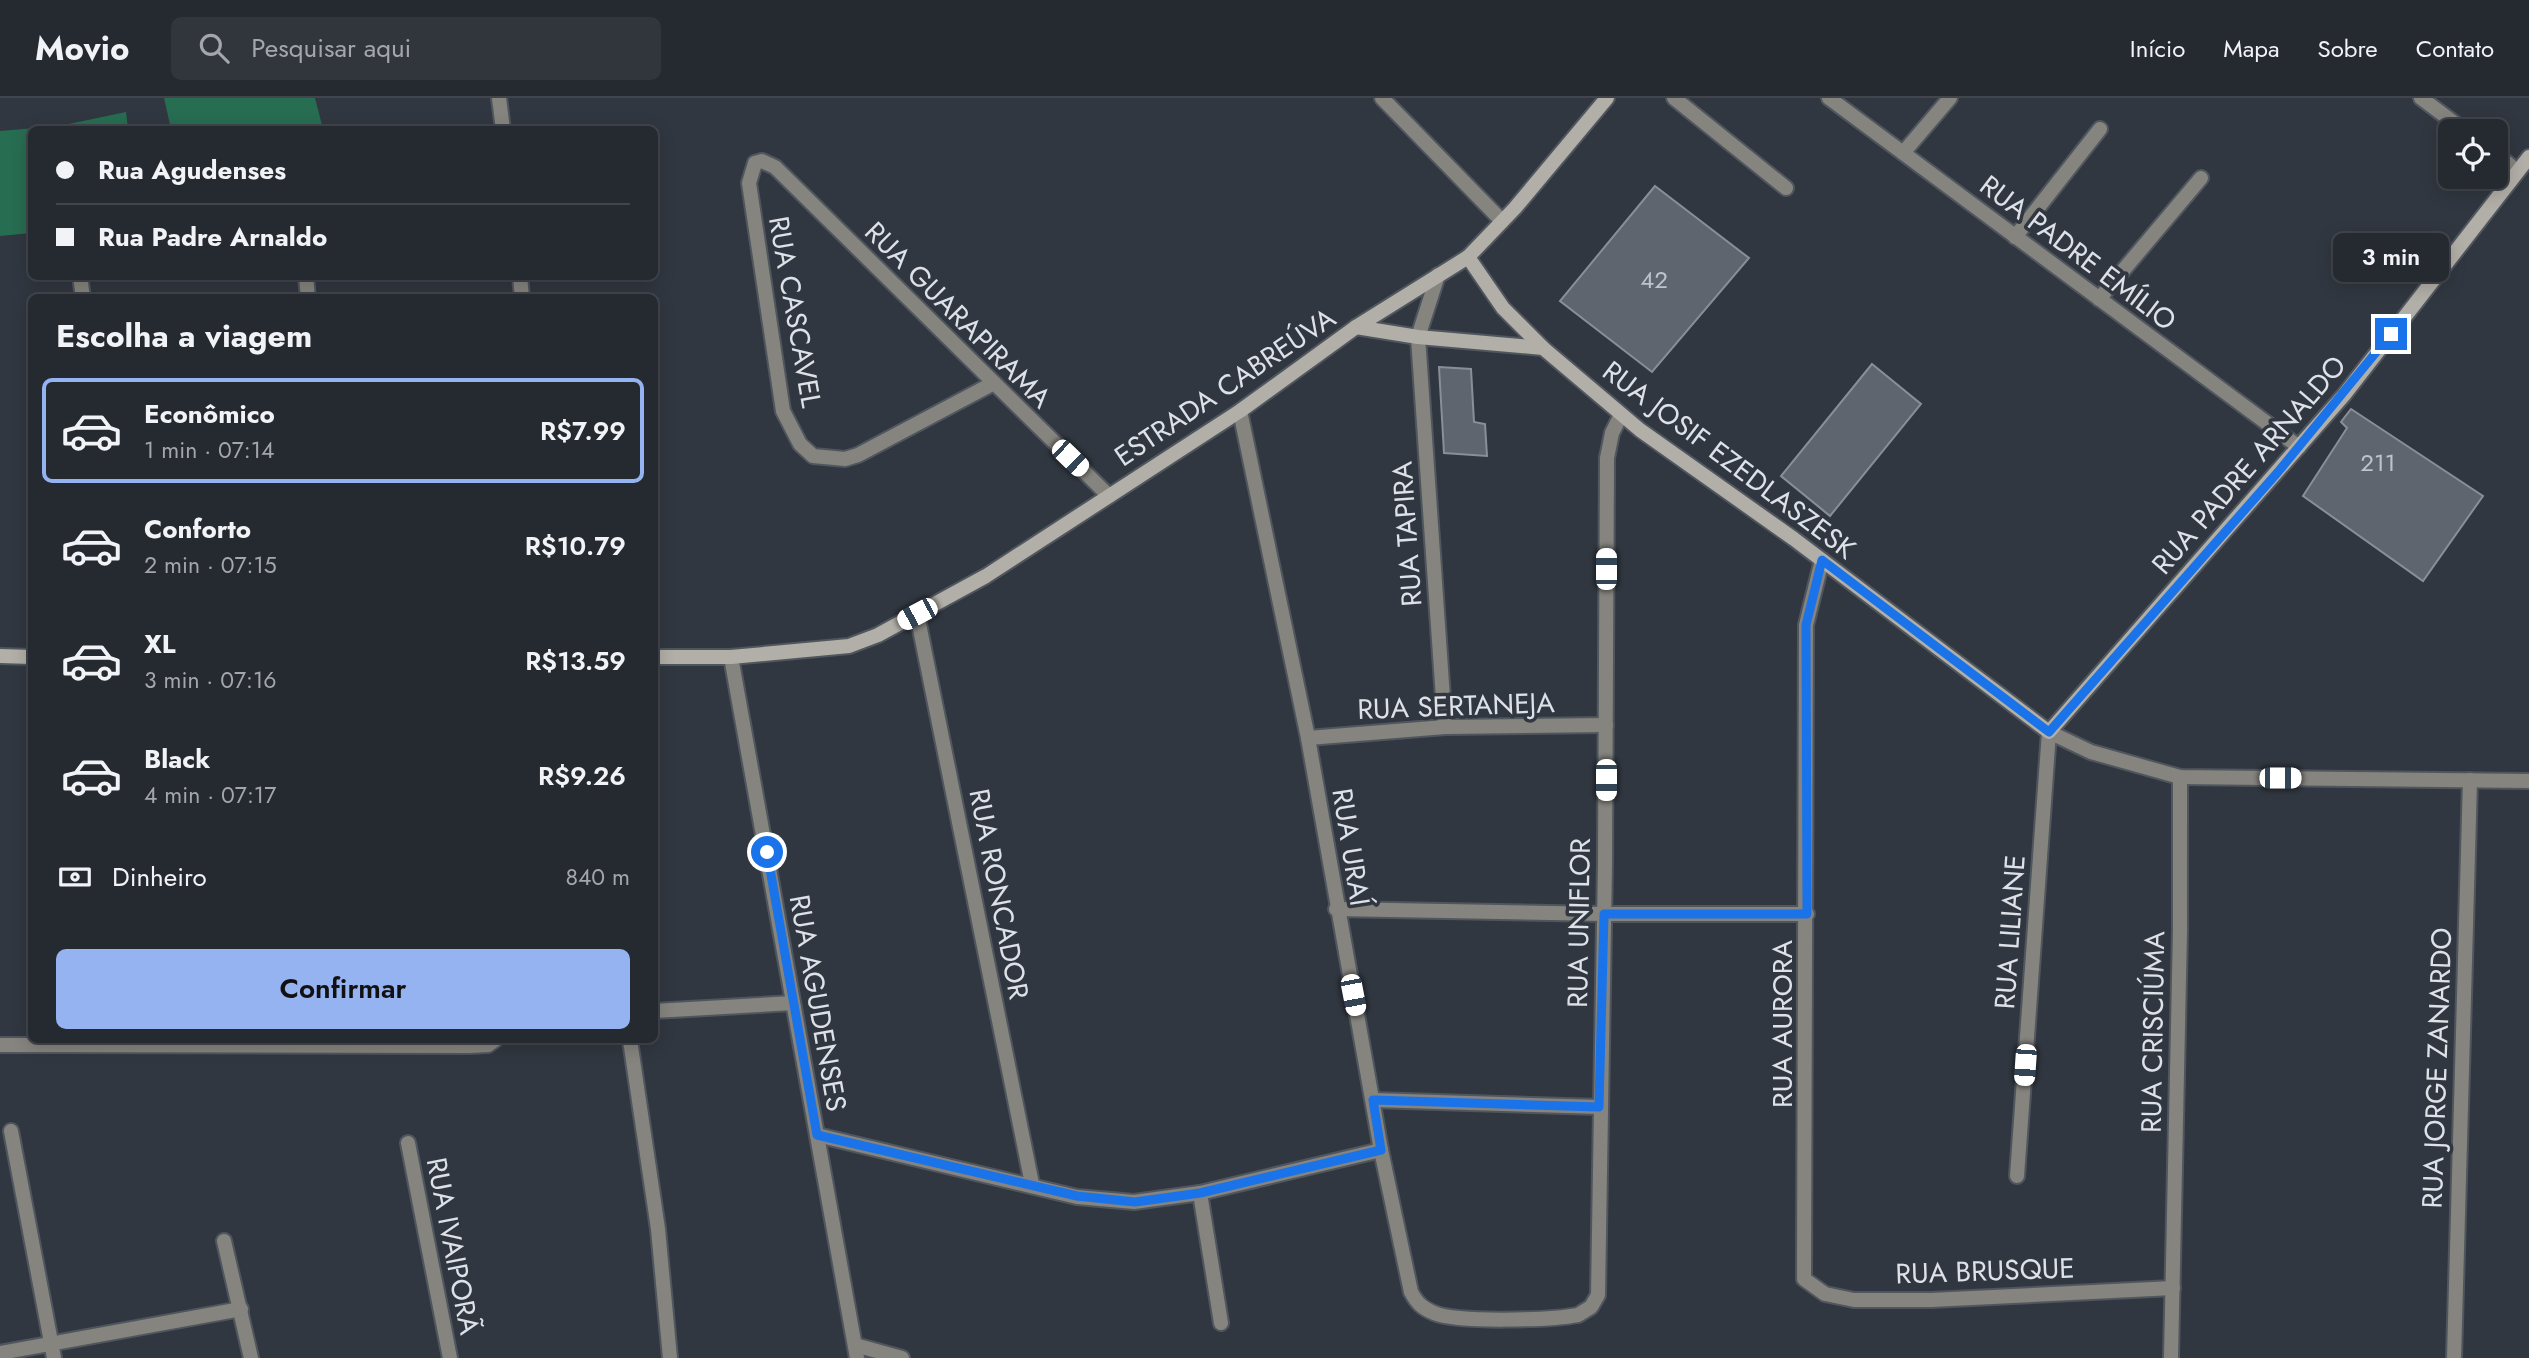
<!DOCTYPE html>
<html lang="pt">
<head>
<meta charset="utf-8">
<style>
	body { margin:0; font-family:Jost,sans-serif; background:#31353c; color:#f1f3f6; height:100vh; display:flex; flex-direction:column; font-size:26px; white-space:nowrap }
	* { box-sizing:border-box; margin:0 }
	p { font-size:23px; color:#a3a6ab }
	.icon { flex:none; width:38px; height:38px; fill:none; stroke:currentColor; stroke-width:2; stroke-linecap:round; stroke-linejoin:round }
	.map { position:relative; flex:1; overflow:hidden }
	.sheet { position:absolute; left:28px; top:196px; width:630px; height:749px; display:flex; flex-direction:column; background:#252930; border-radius:10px; box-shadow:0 4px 18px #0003,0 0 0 2px #42454c }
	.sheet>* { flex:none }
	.top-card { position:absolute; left:28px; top:28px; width:630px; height:154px; border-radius:10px; box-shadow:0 4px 18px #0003,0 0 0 2px #42454c; display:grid; align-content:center; height:154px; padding:0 28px; background:#252930 }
	.fabs { position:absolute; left:2438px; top:21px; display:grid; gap:14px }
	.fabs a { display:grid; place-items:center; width:70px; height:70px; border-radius:10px; background:#252930; box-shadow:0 4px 18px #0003,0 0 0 2px #42454c; font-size:35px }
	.end { position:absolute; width:32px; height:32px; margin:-16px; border:9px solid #1a73e8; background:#fff; box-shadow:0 0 0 4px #fff }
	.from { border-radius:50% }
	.bubble { position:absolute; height:49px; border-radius:10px; background:#252930; box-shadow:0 4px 18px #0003,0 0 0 2px #42454c; font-size:23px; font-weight:600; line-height:49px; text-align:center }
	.car { position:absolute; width:21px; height:42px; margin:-21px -10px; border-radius:9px; box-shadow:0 0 5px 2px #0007; background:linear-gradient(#fff 24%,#345 0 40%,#fff 0 76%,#345 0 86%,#fff 0) }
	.top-card b { display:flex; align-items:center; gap:24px; height:66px; font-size:26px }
	.top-card b+b { border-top:2px solid #42454c }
	.top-card i { width:18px; height:18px; background:#f1f3f6 }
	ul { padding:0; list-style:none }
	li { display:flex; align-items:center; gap:21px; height:105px; margin:0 14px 10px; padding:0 14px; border:4px solid transparent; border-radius:10px }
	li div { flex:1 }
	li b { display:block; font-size:26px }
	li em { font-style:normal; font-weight:600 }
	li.current { border-color:#95b2f1 }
	li>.icon { width:63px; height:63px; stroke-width:1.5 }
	h2 { padding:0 28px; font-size:32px; line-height:84px }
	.pay { display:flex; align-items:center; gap:18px; height:77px; padding:0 28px; font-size:26px }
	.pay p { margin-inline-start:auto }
	.action { display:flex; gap:14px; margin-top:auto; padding:14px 28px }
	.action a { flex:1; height:80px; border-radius:10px; background:#95b2f1; color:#111; font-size:28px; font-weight:600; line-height:80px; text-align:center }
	header { display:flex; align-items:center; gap:42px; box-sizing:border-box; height:98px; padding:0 35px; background:#252930; border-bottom:2px solid #42454c }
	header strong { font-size:33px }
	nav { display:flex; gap:38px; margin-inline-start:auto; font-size:24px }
	.search { width:490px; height:63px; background:#31353c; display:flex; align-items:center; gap:18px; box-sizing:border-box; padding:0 24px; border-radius:10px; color:#a3a6ab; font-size:26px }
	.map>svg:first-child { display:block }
	.green { fill:#276d52 }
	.building { fill:#5f656f; stroke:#888f9a; stroke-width:2 }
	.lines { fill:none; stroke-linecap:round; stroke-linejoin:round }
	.street-casing { stroke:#50565e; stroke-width:18 }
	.secondary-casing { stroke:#50565e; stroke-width:18 }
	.street { stroke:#85847e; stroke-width:14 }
	.secondary { stroke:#b1afa7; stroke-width:14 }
	.route { stroke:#1a73e8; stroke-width:9 }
	.labels { text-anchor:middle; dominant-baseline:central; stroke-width:7; stroke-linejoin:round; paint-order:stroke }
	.number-label { font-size:24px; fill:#bec2c9 }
	.street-label { font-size:28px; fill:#dee1e7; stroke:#313740 }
</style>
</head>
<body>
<header>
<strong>Movio</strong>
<div class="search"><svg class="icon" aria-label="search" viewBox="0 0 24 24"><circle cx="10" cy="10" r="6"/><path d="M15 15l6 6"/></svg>Pesquisar aqui</div>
<nav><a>Início</a><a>Mapa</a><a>Sobre</a><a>Contato</a></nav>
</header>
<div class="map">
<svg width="2529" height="1260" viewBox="0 0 2529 1260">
	<rect width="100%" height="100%" fill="#313740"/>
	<g class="green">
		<polygon points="164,0 315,0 323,31 171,31"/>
		<polygon points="126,14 128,31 32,32 31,135 0,138 0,33 59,28"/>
	</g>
	<g class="building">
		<polygon points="1655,88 1749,160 1652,274 1560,203"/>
		<polygon points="1872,266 1921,306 1830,418 1781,378"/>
		<polygon points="1439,269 1471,271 1474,324 1485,326 1487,358 1444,355"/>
		<polygon points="2351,311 2483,398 2423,483 2303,398 2347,330 2341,324"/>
	</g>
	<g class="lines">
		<defs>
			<g id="street">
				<polyline points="499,0 503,32"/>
				<polyline points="1382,0 1502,123"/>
				<polyline points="1674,0 1786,90"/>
				<polyline points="1829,0 2299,349"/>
				<polyline points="2421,0 2465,33"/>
				<polyline points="1903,55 1950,0"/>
				<polyline points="2496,56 2517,73"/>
				<polyline points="2015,139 2100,31"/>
				<polyline points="1438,177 1418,239 1445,629"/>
				<polyline points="80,178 83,200"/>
				<polyline points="306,178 308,200"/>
				<polyline points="520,178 522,200"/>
				<polyline points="2099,201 2201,80"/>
				<polyline points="992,286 858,357 845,361 813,358 800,346 783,313 749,85 755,65 762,63 775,69 1109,398"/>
				<path d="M1240,313L1308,640L1381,1052L1411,1194C1417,1205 1422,1210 1434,1215C1458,1225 1551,1222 1578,1217L1591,1209L1598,1197L1605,764L1607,360L1612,335L1621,317"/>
				<polyline points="1822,462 1806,527 1804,1181 1825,1196 1854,1202 1931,1202 2173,1190"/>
				<polyline points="917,516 1032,1086"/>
				<polyline points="731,559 857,1260"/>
				<polyline points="1308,640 1445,629 1606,627"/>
				<polyline points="1336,811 1604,816 1807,816"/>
				<polyline points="654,913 793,905"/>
				<polyline points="630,942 658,1131 670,1260"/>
				<polyline points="0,947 470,948 488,947 495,942"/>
				<polyline points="1373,1002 1599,1009"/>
				<polyline points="11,1033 54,1260"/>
				<polyline points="817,1037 1077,1099 1134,1104 1200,1095 1381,1052"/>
				<polyline points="408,1045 450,1260"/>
				<polyline points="2017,1078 2049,634 2091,654 2180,679 2529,683"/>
				<polyline points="1200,1095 1221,1225"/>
				<polyline points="224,1143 251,1260"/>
				<polyline points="855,1247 902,1260"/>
				<polyline points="0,1255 241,1211"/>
				<polyline points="2171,1260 2180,832 2180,679"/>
				<polyline points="2454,1260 2470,682"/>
			</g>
			<g id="secondary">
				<polyline points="1468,159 1503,210 1543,250 1640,332 1794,441 2049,634 2344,297 2529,59"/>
				<polyline points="1356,229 1418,239 1543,250"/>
				<polyline points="0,558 32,559"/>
				<polyline points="654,559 731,559 849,548 878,537 986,478 1240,313 1356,229 1468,159 1515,110 1607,0"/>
			</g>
		</defs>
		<use href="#street" class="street-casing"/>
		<use href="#secondary" class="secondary-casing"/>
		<use href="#street" class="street"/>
		<use href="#secondary" class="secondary"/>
	</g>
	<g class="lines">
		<polyline class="route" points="767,754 817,1037 1077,1098 1135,1104 1200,1095 1381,1052 1373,1002 1599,1009 1604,816 1807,816 1806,527 1822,462 2049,634 2278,374 2391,236"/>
	</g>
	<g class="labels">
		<g class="number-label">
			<text x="1654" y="181">42</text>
			<text x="2378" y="364">211</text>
		</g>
		<g class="street-label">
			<text transform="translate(2078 155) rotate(37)">RUA PADRE EMÍLIO</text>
			<text transform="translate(795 214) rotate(80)">RUA CASCAVEL</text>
			<text transform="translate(958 217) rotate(45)">RUA GUARAPIRAMA</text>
			<text transform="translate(1225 289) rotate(-34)">ESTRADA CABREÚVA</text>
			<text transform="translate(1729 362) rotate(37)">RUA JOSIF EZEDLASZESK</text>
			<text transform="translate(2249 367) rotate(-49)">RUA PADRE ARNALDO</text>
			<text transform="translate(1407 436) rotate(-94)">RUA TAPIRA</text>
			<text transform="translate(1456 608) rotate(-2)">RUA SERTANEJA</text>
			<text transform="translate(1351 749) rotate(81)">RUA URAÍ</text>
			<text transform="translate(999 796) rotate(79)">RUA RONCADOR</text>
			<text transform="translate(1579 825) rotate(-89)">RUA UNIFLOR</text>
			<text transform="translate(2010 834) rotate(-86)">RUA LILIANE</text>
			<text transform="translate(818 905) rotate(80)">RUA AGUDENSES</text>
			<text transform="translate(1782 926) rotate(-90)">RUA AURORA</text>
			<text transform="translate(2153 934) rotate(-89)">RUA CRISCIÚMA</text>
			<text transform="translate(2437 970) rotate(-88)">RUA JORGE ZANARDO</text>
			<text transform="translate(453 1148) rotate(79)">RUA IVAIPORÃ</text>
			<text transform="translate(1985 1173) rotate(-2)">RUA BRUSQUE</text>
		</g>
	</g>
</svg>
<div class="fabs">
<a><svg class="icon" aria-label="locate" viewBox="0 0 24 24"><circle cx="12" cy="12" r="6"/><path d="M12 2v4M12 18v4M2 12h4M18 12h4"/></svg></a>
</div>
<i class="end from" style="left:767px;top:754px"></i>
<i class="end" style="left:2391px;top:236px"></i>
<div class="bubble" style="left:2333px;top:135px;width:116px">3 min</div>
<i class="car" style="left:1070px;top:360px;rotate:134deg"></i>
<i class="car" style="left:1606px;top:471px;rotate:0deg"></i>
<i class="car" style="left:917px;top:516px;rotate:242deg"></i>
<i class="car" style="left:2280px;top:680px;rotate:90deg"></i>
<i class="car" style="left:1606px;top:682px;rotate:180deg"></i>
<i class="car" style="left:1353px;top:897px;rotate:169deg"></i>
<i class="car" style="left:2025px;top:967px;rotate:184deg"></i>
<div class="top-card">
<b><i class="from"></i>Rua Agudenses</b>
<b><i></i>Rua Padre Arnaldo</b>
</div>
<section class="sheet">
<h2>Escolha a viagem</h2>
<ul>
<li class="current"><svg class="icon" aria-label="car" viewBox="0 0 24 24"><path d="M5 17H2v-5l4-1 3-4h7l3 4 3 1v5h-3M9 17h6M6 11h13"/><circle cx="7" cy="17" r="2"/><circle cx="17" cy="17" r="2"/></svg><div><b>Econômico</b><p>1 min · 07:14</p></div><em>R$7.99</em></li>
<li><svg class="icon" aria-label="car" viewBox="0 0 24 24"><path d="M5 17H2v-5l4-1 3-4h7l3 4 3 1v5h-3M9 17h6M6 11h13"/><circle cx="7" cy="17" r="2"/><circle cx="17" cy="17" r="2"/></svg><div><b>Conforto</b><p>2 min · 07:15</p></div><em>R$10.79</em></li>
<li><svg class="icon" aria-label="car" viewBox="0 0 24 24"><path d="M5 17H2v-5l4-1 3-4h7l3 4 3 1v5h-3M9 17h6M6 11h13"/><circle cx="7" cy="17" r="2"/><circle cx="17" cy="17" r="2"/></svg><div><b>XL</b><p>3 min · 07:16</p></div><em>R$13.59</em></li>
<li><svg class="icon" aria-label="car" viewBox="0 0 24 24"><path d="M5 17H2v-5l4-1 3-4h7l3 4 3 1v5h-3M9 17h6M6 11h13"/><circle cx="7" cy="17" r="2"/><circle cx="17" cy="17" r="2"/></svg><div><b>Black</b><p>4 min · 07:17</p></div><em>R$9.26</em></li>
</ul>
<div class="pay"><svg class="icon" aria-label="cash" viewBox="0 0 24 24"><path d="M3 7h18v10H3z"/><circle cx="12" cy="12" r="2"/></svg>Dinheiro<p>840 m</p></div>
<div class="action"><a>Confirmar</a></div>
</section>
</div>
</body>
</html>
